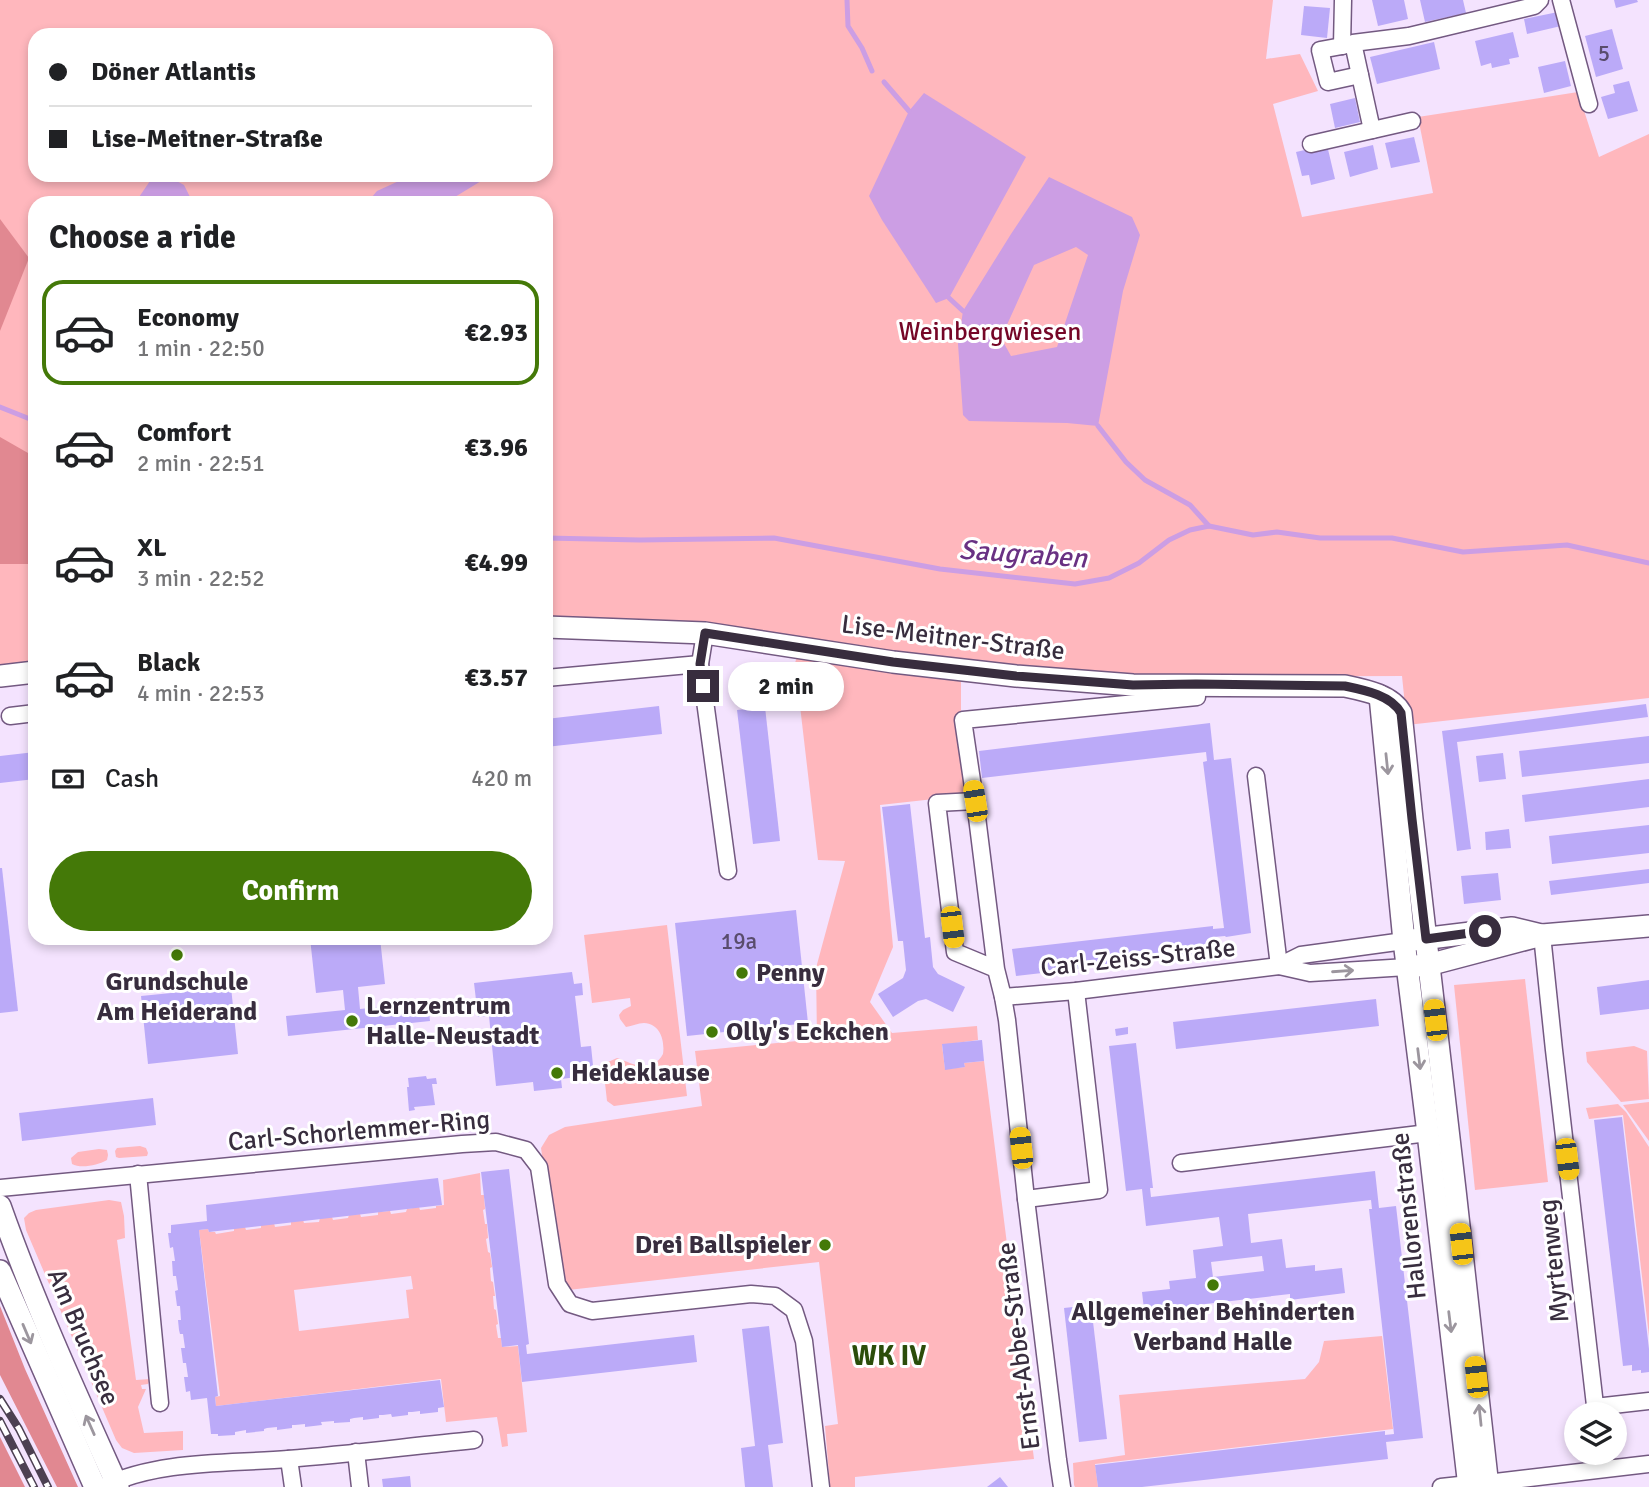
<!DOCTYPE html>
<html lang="en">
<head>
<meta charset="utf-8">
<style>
	body { margin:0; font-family:Signika,sans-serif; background:#f6f6f6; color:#202124; height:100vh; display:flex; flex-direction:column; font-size:26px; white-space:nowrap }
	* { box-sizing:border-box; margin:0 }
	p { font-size:23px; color:#757577 }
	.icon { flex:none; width:38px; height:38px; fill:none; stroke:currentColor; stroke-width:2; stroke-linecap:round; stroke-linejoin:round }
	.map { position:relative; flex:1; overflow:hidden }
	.sheet { position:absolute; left:28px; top:196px; width:525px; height:749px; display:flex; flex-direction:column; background:#fff; border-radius:21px; box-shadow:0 4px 10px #0003 }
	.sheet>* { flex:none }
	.banner { position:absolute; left:28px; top:28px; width:525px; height:154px; border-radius:21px; box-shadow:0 4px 10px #0003; display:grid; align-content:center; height:154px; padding:0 21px; background:#fff }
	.controls { position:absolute; left:1564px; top:1402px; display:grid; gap:14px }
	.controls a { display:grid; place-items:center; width:63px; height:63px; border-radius:50%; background:#fff; box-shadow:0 4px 10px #0003; font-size:35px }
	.end { position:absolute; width:32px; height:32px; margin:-16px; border:9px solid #382d3e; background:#fff; box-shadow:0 0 0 4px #fff }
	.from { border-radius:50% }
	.bubble { position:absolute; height:49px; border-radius:24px; background:#fff; box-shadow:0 4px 10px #0003; font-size:23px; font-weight:700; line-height:49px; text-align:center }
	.car { position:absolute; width:21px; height:42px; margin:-21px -10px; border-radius:9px; box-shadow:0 0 5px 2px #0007; background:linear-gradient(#f5c518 24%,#345 0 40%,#f5c518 0 76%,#345 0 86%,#f5c518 0) }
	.banner b { display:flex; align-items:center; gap:24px; height:66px; font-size:26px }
	.banner b+b { border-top:2px solid #e0e0e0 }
	.banner i { width:18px; height:18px; background:#202124 }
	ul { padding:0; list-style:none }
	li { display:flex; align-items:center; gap:21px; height:105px; margin:0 14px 10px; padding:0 7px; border:4px solid transparent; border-radius:21px }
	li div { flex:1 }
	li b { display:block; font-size:26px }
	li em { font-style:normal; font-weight:700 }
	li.on { border-color:#447908 }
	li>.icon { width:63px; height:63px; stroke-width:1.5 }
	h2 { padding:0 21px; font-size:32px; line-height:84px }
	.pay { display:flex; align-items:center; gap:18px; height:77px; padding:0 21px; font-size:26px }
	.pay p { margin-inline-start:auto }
	.cta { display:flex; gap:14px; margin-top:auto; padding:14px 21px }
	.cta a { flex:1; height:80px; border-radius:42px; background:#447908; color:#fff; font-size:28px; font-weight:700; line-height:80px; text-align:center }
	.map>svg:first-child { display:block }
	.green { fill:#ffb7bd; fill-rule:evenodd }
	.forest { fill:#e18891 }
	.water { fill:#cc9ee4; fill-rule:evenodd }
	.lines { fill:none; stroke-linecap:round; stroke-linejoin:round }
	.stream { stroke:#cc9ee4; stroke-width:5 }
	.building { fill:#bbaaf8; fill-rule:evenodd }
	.street-casing { stroke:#735981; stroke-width:19 }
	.secondary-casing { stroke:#735981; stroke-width:24 }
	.street { stroke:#fff; stroke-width:16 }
	.secondary { stroke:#fff; stroke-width:21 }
	.rail-casing { stroke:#4c4052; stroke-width:8 }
	.rail { stroke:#fff; stroke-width:5; stroke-dasharray:16; stroke-linecap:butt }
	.oneway { stroke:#9c969e }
	.route { stroke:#382d3e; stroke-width:9 }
	.poi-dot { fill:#447908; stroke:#fff; stroke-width:2.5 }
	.labels { text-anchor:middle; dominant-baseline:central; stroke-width:6; stroke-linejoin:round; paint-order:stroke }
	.number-label { font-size:23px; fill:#594c6c }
	.park-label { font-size:26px; fill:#750627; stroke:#fff }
	.street-label { font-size:26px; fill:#382d3e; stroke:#fff }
	.poi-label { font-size:26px; font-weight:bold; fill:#382d3e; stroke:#fff; text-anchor:start }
	.water-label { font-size:28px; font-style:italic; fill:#693183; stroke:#fff }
	.neighbourhood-label { font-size:28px; font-weight:bold; fill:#2b4d0a; stroke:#fff }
</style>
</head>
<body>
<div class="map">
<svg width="1649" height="1487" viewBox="0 0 1649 1487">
	<rect width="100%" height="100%" fill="#f4e3fe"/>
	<g class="green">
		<path d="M0,0H1273L1266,59L1300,54L1318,91L1273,104L1302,217L1433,193L1418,117L1578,92L1599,157L1649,134V698L1407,725L1402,676L1153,677L957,662L722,626L628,619L546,618V203H35V666L0,670ZM35,35H546V175H35Z"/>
		<polygon points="799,650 961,669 961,718 970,795 880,805 893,947 870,1002 892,1033 977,1026 978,1040 942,1045 945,1069 965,1067 964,1063 984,1061 1034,1459 855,1477 855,1487 830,1487 825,1426 838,1424 819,1262 568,1290 559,1274 541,1148 549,1135 565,1127 702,1106 695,1051 817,1039 816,968 845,861 818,860 795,663"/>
		<path d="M667,925L687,1096L614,1106L607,1101L604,1074L608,1062L617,1058C634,1064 651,1075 663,1054C665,1040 660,1024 644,1023C638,1023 632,1026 626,1027L620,1019L619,1015L623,1010L631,1006L630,998L592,1003L584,935Z"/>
		<polygon points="1525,979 1548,1182 1475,1190 1454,985"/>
		<polygon points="1634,1046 1647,1051 1649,1099 1621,1102 1587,1062 1586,1052"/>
		<polygon points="1649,1102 1649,1141 1623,1105"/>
		<polygon points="1618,1104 1626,1112 1649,1147 1649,1336 1623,1115 1589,1119 1586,1108"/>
		<polygon points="140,1146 146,1148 148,1153 147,1156 119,1158 116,1157 115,1151 117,1148"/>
		<path d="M99,1149L107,1150L108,1155L107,1160C98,1165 81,1169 72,1164L71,1158L78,1152Z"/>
		<path d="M480,1173L481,1195H484L485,1209L483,1210L485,1224H487L488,1238L486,1239L488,1252L490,1253L492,1267L490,1268L491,1281L493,1282L495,1296H493L494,1309L496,1310L498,1324L496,1325L498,1338H501L502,1347L518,1346L527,1432L507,1434L508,1446L502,1447L497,1417L446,1422L441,1379L216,1406L215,1397L220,1396L199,1230L208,1229L209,1232H215L216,1234L234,1231V1228L245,1227L246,1230L261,1228V1225L274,1223L275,1227L291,1225V1222L303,1220L304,1223L319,1222L320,1218L332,1217L333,1220L348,1218L349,1215L360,1214L361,1217L378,1215V1212L390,1211L391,1214L406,1212L407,1209L419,1207L420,1210L436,1208V1206L444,1205L443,1180ZM411,1276L413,1289L406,1290L409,1318L299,1331L294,1290Z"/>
		<polygon points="109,1200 121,1202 124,1216 125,1238 117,1240 136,1380 150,1379 148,1384 141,1385 142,1389 146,1389 138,1407 144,1433 183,1431 183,1450 134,1453 122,1448 116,1440 26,1230 24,1218 29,1213 36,1210"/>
		<polygon points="1382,1336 1393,1429 1095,1464 1098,1487 1075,1487 1074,1485 1073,1463 1125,1455 1119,1395 1305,1379 1319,1362 1324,1341"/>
	</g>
	<g class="forest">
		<polygon points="0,219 29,258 0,331"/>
		<polygon points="0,437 35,457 35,564 0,564"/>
		<polygon points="0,1306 25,1369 78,1487 57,1487 0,1375"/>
		<polygon points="0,1437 25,1487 0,1487"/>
	</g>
	<g class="water">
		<polygon points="924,93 1026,157 949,298 936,303 882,220 869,196 909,111"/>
		<polygon points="157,175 169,175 171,178 184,185 193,203 135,203 150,181 158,177"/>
		<polygon points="412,175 491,175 445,203 367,203 377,191"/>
		<path d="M1049,177L1132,217L1140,235L1123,291L1098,426L1067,423L969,421L963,415L958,344L963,311L1011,234ZM1076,247L1088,255L1057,347L1011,356L1001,338L1034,265Z"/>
	</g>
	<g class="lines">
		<g class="stream">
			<polyline points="847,0 848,26 862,48 872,71"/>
			<polyline points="884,82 909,111"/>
			<polyline points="949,298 963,311"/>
			<polyline points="0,407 35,421"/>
			<polyline points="1098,426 1126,462 1145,480 1190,505 1209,526"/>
			<polyline points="546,538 640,540 774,538 940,569 1075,584 1109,578 1139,563 1169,540 1190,530 1209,526 1253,535 1277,532 1320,538 1392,538 1463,552 1567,545 1649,563"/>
		</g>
	</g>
	<g class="building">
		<polygon points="1372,0 1404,0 1408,19 1378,26"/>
		<polygon points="1420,0 1463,0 1466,13 1425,22"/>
		<polygon points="1614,0 1637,0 1638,2 1616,8"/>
		<polygon points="1304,6 1330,8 1327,38 1301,35"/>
		<polygon points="1558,12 1561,26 1527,34 1524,19"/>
		<polygon points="1612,29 1623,69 1596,77 1585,36"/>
		<polygon points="1513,32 1519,57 1509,59 1510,64 1492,68 1491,63 1481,66 1475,41"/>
		<polygon points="1434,42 1440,69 1377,84 1370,57"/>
		<polygon points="1565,61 1571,86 1544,93 1538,67"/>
		<polygon points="1629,81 1638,111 1608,119 1601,97 1615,93 1613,85"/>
		<polygon points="1355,98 1360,122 1335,128 1330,104"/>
		<polygon points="1414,137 1420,162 1391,168 1385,143"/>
		<polygon points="1327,145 1335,179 1311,185 1309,175 1302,176 1296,152"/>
		<polygon points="1373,145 1378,169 1350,177 1344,152"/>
		<polygon points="1646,704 1648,717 1457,742 1471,849 1457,851 1442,731"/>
		<polygon points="659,706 662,734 546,747 546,719"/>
		<polygon points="765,707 780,841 753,844 737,710"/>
		<polygon points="1210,723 1214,760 1231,758 1251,933 1226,937 1225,936 1214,937 1216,953 1016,976 1012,949 1213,926 1213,929 1224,928 1203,762 1207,761 1206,752 982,778 979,751"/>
		<polygon points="1649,736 1649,763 1522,777 1519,751"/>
		<polygon points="35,752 35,779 0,783 0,756"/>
		<polygon points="1503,753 1506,779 1479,782 1476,756"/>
		<polygon points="1649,779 1649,807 1525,822 1522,795"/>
		<polygon points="910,804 925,938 930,937 933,967 938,974 965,987 953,1012 926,999 918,1001 893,1017 878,994 903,978 906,970 903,941 898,941 882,807"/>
		<polygon points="1649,825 1649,853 1552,864 1549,836"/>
		<polygon points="1509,829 1511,848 1486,850 1485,832"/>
		<polygon points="0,868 2,868 18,1011 0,1013"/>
		<polygon points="1649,869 1649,883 1551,895 1549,881"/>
		<polygon points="1498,873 1501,900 1464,904 1461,876"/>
		<polygon points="796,910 808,1023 687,1036 675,923"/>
		<polygon points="310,938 380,938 385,984 358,987 360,1009 428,1002 430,1021 288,1036 286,1016 345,1010 343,990 316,993"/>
		<polygon points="572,972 574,984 582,983 583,995 575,996 581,1047 591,1046 594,1075 561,1079 562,1088 534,1091 533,1082 496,1086 489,1016 478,1017 474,983"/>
		<polygon points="1649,980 1649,1009 1600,1015 1597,987"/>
		<polygon points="231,987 238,1054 148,1064 141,996"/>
		<polygon points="1376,999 1379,1026 1176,1049 1173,1022"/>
		<polygon points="1128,1027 1128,1034 1116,1036 1115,1029"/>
		<polygon points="982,1040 984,1061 964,1063 965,1067 945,1070 942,1044"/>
		<path d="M1136,1043L1153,1188H1150L1151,1197L1375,1171L1379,1208L1396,1206L1423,1438L1386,1442L1388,1459L1142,1487H1098L1095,1465L1385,1431V1435L1394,1434L1369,1209H1372L1371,1200L1248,1214L1251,1243L1282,1239L1286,1268L1315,1265V1271L1342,1268L1345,1293L1290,1300V1294L1197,1305L1198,1312L1145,1318L1142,1292L1170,1289L1169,1281L1196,1278L1193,1250L1223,1246L1219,1217L1146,1226L1142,1189L1126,1191L1109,1046ZM1262,1256L1264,1271L1213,1277L1211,1262Z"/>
		<polygon points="426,1076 427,1079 436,1078 437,1084 432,1084 435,1105 414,1107 415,1110 409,1111 407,1087 409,1087 408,1078"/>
		<polygon points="153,1098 156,1125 22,1141 19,1113"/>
		<polygon points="1622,1117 1649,1349 1649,1372 1641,1373 1641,1370 1632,1371 1632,1365 1623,1366 1594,1120"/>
		<polygon points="509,1169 529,1344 526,1345 527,1354 694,1335 697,1362 522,1382 518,1345 502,1347 481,1172"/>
		<polygon points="438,1178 442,1205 209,1232 208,1229 199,1230 218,1396 215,1397 216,1406 440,1380 444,1407 438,1408 438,1412 420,1414 420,1411 412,1412 408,1412 408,1415 392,1417 391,1414 383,1415 379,1415 379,1418 363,1420 363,1417 354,1418 350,1419 350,1422 334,1423 334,1421 321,1422 322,1425 305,1427 305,1424 295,1425 292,1425 292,1428 277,1430 277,1427 267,1428 264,1429 264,1431 246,1433 246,1430 235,1432 235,1435 218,1436 218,1434 211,1434 207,1398 191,1400 190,1391 186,1392 184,1377 188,1377 186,1363 183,1363 181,1348 185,1348 183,1334 180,1334 179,1330 178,1320 181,1320 180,1306 177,1306 175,1291 178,1290 176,1276 173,1276 172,1261 175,1261 173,1247 170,1248 168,1233 171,1233 171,1225 207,1221 206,1205"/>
		<polygon points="1091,1305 1107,1439 1079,1442 1064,1308"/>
		<polygon points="769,1326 783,1443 768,1445 773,1487 745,1487 741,1448 755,1446 742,1329"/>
		<polygon points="410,1476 411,1487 383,1487 382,1479"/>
		<polygon points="1000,1477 1008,1487 987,1487"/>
	</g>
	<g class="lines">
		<defs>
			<g id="street">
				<polyline points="1343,0 1342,46 1350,44"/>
				<polyline points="1561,0 1589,104"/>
				<polyline points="1342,46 1320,50 1328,82 1360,75"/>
				<polyline points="1372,130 1353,43 1409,36 1534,6 1540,0"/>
				<polyline points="1311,144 1412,121"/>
				<polyline points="705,633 700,664 728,871"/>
				<polyline points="546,678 700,664"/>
				<polyline points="10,716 35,713"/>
				<polyline points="1256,776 1279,966"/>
				<polyline points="975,801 963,720 1197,697 1196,684"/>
				<polyline points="1542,935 1554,1050 1596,1414"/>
				<polyline points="1279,966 1310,973 1407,967"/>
				<polyline points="996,969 955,952 937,803 975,801 996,969 1003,997 1007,1020 1026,1199 1058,1460 1062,1487"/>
				<polyline points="1003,997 1076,991 1279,966 1301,955 1404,941"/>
				<polyline points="1181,1163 1428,1133"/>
				<polyline points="138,1174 160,1403"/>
				<polyline points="0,1188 462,1144 496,1142 526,1150 539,1167 557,1284 570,1304 592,1311 751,1294 775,1296 794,1310 804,1341 821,1487"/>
				<polyline points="1026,1199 1099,1190 1076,991"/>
				<polyline points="1595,1407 1649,1401"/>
				<polyline points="356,1452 360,1487"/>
				<polyline points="289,1459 293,1487"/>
				<polyline points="1487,1483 1649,1464"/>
				<path d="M105,1486C159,1460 229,1464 288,1459C350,1454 412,1446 474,1440"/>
				<polyline points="1441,1487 1469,1484"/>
			</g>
			<g id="secondary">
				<path d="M546,627L705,633L893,662L1016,676L1133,685L1345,686C1364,690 1391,695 1401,713L1412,819L1455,1190L1488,1487"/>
				<polyline points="0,676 35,672"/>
				<polyline points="1380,696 1404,941 1428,1133 1469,1487"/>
				<polyline points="1413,940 1512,928 1541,935"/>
				<polyline points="1416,966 1428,965 1542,935 1649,926"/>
				<path d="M0,1206C34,1302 76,1394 118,1487"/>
				<polyline points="0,1271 95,1487"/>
			</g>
		</defs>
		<use href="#street" class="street-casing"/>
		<use href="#secondary" class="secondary-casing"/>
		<use href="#street" class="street"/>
		<use href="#secondary" class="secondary"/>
		<defs>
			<g id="rail">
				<polyline points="0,1399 19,1429 48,1487"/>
				<polyline points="0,1421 34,1487"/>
			</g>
		</defs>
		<use href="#rail" class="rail-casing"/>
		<use href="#rail" class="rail"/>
	</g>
	<defs><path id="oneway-shaft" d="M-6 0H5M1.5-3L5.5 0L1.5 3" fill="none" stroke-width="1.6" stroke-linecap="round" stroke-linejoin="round" transform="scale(1.75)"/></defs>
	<g class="oneway">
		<use href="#oneway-shaft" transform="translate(1387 764) rotate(84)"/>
		<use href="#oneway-shaft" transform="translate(1343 971) rotate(-4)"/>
		<use href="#oneway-shaft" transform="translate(1419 1059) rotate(83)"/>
		<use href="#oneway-shaft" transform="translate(1450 1322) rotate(83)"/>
		<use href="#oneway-shaft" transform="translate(27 1334) rotate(67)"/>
		<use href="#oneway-shaft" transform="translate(1480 1415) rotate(-96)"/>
		<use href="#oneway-shaft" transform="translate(90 1425) rotate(-114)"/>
	</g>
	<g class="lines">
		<path class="route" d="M703,686L700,664L705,633L893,662L1016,676L1133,685L1196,684L1345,686C1364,690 1391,695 1401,713L1412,819L1426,939L1485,931"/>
	</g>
	<g class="poi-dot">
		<circle cx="177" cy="955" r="7"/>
		<circle cx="742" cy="973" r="7"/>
		<circle cx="352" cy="1021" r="7"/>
		<circle cx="712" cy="1032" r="7"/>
		<circle cx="557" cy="1073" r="7"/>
		<circle cx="825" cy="1245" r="7"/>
		<circle cx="1213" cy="1285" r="7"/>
	</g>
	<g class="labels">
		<g class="number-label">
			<text x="1604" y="53">5</text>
			<text x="739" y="941">19a</text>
		</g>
		<g class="park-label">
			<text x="990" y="332">Weinbergwiesen</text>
		</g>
		<g class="street-label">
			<text transform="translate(953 638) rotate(7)">Lise-Meitner-Straße</text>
			<text transform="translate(1138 958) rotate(-6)">Carl-Zeiss-Straße</text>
			<text transform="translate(359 1131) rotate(-5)">Carl-Schorlemmer-Ring</text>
			<text transform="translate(1409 1216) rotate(-96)">Hallorenstraße</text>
			<text transform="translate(1554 1261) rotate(-96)">Myrtenweg</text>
			<text transform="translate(83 1337) rotate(67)">Am Bruchsee</text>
			<text transform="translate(1019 1346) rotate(-97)">Ernst-Abbe-Straße</text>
		</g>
		<g class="poi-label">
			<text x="756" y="973">Penny</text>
			<text x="177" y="982" text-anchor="middle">Grundschule<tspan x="177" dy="30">Am Heiderand</tspan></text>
			<text x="366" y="1006">Lernzentrum<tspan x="366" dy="30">Halle-Neustadt</tspan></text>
			<text x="726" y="1032">Olly's Eckchen</text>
			<text x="571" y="1073">Heideklause</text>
			<text x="811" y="1245" text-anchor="end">Drei Ballspieler</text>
			<text x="1213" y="1312" text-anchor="middle">Allgemeiner Behinderten<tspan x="1213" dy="30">Verband Halle</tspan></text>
		</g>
		<g class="water-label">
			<text transform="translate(1023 554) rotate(4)">Saugraben</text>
		</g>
		<g class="neighbourhood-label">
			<text x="889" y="1356">WK IV</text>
		</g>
	</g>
</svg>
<div class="controls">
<a><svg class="icon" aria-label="layers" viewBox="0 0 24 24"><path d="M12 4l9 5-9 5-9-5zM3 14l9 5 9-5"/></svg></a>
</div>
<i class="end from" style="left:1485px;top:931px"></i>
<i class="end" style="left:703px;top:686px"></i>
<div class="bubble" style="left:728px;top:662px;width:116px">2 min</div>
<i class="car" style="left:975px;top:801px;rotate:351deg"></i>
<i class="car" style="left:952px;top:927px;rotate:173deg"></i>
<i class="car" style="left:1435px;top:1020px;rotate:353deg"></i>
<i class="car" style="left:1021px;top:1148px;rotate:354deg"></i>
<i class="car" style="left:1567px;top:1159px;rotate:173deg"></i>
<i class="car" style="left:1461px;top:1244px;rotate:354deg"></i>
<i class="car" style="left:1476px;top:1377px;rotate:354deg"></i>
<div class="banner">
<b><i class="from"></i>Döner Atlantis</b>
<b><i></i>Lise-Meitner-Straße</b>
</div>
<section class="sheet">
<h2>Choose a ride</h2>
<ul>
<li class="on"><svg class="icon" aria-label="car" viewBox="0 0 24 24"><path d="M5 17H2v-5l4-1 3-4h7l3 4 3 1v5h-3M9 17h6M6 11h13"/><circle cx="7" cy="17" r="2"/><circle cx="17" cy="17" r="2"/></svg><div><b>Economy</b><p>1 min · 22:50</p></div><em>€2.93</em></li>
<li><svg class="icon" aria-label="car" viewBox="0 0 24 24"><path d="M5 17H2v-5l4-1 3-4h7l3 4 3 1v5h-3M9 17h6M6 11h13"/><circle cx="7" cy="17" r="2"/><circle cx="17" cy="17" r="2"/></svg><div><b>Comfort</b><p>2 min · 22:51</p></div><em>€3.96</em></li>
<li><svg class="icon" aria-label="car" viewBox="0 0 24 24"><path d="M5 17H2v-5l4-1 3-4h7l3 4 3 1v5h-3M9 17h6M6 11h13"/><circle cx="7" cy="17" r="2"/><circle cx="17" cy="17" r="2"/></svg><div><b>XL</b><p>3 min · 22:52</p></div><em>€4.99</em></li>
<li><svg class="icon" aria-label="car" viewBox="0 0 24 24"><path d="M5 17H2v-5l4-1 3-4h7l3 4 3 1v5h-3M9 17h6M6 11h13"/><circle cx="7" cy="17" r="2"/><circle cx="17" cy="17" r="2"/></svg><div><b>Black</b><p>4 min · 22:53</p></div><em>€3.57</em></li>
</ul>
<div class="pay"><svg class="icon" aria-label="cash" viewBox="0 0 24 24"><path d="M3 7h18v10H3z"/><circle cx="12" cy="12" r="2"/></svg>Cash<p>420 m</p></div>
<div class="cta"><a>Confirm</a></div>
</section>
</div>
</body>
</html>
